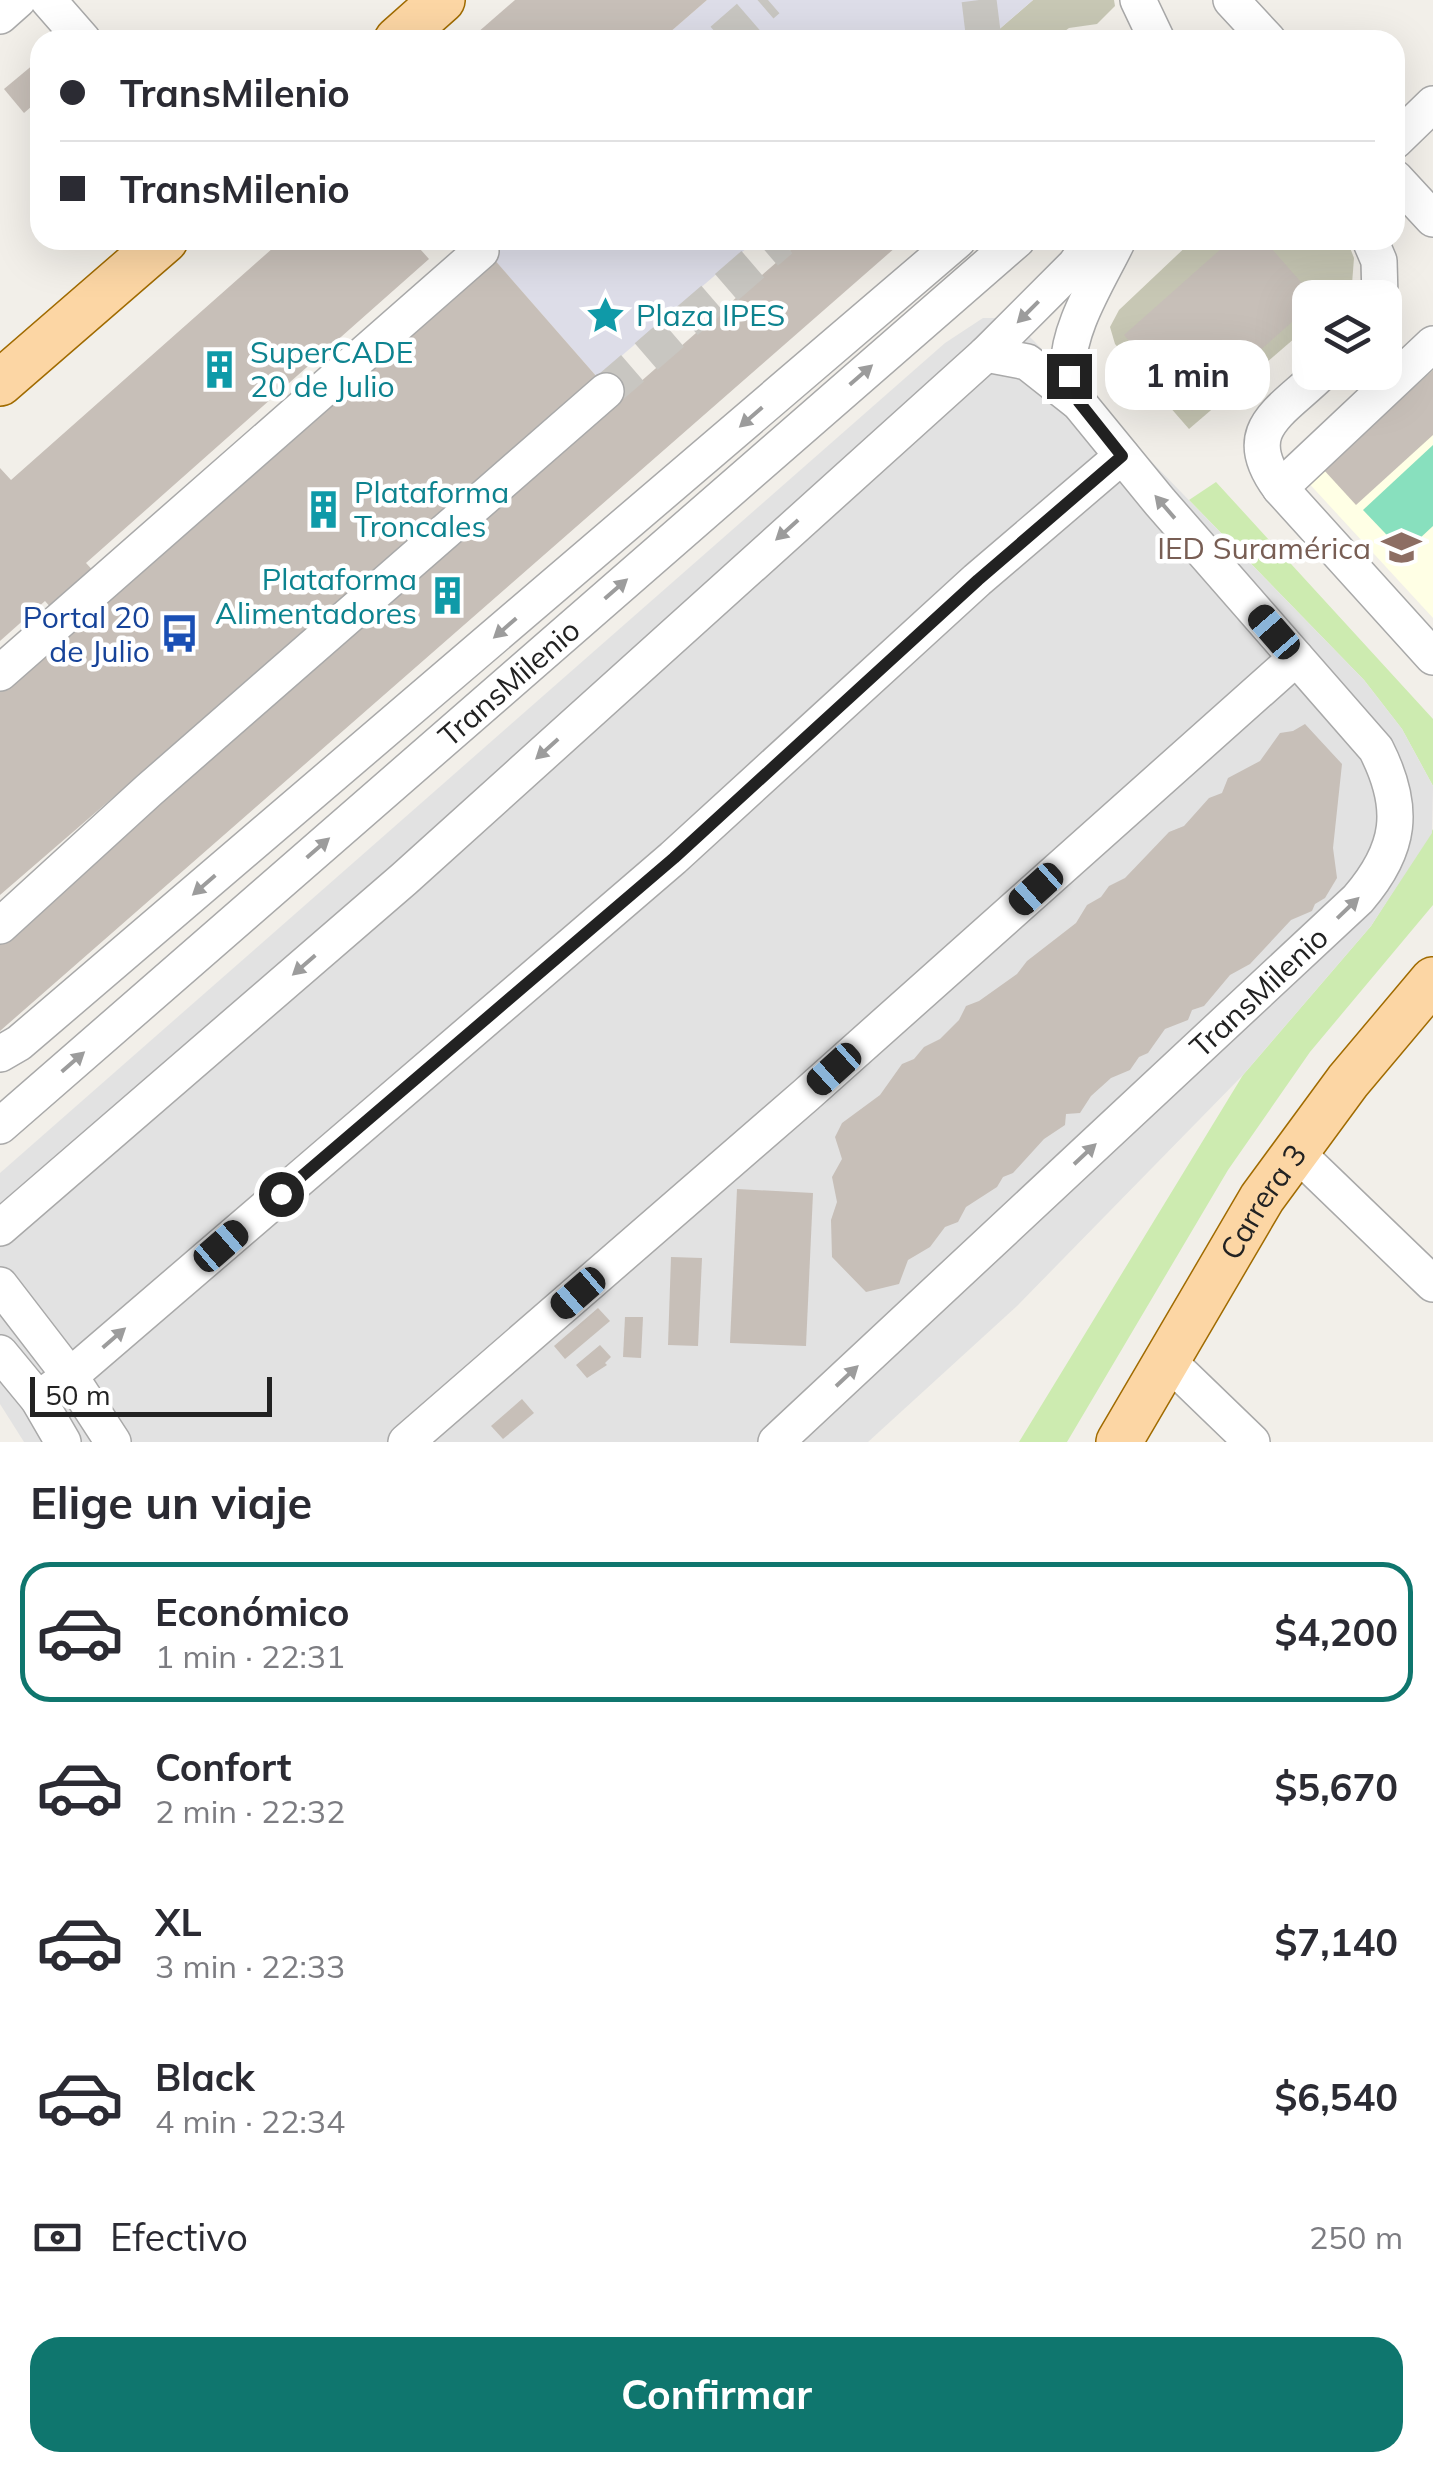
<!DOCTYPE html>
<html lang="es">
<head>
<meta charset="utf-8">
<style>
	body { margin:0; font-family:Mulish,sans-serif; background:#f2f2f3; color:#2b2b33; height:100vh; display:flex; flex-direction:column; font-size:38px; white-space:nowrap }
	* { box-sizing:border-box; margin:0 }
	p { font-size:32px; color:#7c7c81 }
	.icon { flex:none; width:55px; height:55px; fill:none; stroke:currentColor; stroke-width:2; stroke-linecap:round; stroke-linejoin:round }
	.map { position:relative; height:1442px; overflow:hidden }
	.drawer { display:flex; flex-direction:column; background:#fff; flex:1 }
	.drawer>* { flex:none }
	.guide { position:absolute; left:30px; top:30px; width:1375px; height:220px; border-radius:30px; box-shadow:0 10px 40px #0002; display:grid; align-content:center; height:220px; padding:0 30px; background:#fff }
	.fabs { position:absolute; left:1292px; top:280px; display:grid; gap:20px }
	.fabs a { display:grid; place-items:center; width:110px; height:110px; border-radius:20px; background:#fff; box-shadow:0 10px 40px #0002; font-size:50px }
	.scale { position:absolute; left:30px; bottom:25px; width:242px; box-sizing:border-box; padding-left:10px; border:5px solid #222; border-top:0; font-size:28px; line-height:35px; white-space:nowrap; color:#222; -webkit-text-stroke:8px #fff; paint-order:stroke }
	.end { position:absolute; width:45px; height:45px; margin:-22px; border:12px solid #222; background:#fff; box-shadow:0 0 0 5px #fff }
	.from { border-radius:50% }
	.bubble { position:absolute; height:70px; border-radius:30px; background:#fff; box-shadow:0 10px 40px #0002; font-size:32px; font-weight:700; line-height:70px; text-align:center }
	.car { position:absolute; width:30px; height:60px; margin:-30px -15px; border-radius:12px; box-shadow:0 0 8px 2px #0007; background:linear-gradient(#222 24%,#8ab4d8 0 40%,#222 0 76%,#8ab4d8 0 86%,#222 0) }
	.guide b { display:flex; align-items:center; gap:35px; height:95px; font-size:38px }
	.guide b+b { border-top:2px solid #e1e1e2 }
	.guide i { width:25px; height:25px; background:#2b2b33 }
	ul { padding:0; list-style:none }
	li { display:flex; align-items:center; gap:30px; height:140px; margin:0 20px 15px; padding:0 10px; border:5px solid transparent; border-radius:30px }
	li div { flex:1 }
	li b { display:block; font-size:38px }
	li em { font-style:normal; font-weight:700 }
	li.active { border-color:#0f766e }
	li>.icon { width:90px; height:90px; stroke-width:1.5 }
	h2 { padding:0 30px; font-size:45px; line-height:120px }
	.pay { display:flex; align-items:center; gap:25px; height:110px; padding:0 30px; font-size:38px }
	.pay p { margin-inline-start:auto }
	.cta { display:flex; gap:20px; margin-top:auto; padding:20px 30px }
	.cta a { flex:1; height:115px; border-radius:30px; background:#0f766e; color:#fff; font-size:40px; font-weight:700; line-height:115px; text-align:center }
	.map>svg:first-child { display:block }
	.education { fill:#ffffe5 }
	.construction { fill:#c7c7b4 }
	.grass { fill:#cdebb0 }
	.pitch { fill:#88e0be }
	.parking { fill:#e2e2e2 }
	.plaza { fill:#dddde8 }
	.building { fill:#c7bfb8; fill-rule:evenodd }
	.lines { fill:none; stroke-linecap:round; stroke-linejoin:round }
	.minor-tunnel { stroke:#c8c6c1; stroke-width:35; stroke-dasharray:35 18; stroke-linecap:butt }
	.minor-casing { stroke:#a9a9a9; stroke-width:38 }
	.major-casing { stroke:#a06b00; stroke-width:48 }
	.minor { stroke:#fff; stroke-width:35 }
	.major { stroke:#fcd6a4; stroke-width:45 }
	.oneway { fill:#9c9c9c }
	.route { stroke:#222; stroke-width:12 }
	.labels { text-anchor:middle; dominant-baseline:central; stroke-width:9; stroke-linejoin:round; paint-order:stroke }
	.culture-label { font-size:30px; fill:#0d838f; stroke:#fff; text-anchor:start }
	.education-label { font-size:30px; fill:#785e54; stroke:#fff; text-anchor:end }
	.transit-label { font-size:30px; fill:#164399; stroke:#fff; text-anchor:end }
	.street-label { font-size:30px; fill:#222; stroke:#fff }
</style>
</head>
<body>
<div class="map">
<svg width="1433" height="1442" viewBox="0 0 1433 1442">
	<rect width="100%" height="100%" fill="#f2efe9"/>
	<polygon class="education" points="1433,360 1433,618 1304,478"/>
	<g class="construction">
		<polygon points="1033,0 1114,0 1115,6 1097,24 1069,28 1053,40 995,40 997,31"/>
		<polygon points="1193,240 1347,240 1354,258 1352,284 1346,294 1342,297 1310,298 1310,325 1189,429 1115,344 1110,327 1119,310"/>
	</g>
	<g class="grass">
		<polygon points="1216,482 1433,719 1433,786 1402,729 1364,680 1189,500"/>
		<polygon points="1433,829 1433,905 1310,1052 1228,1170 1067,1442 1019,1442 1243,1075 1371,926"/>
	</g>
	<polygon class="pitch" points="1433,445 1433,526 1404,553 1363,510"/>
	<polygon class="parking" points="983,318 1010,318 1033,340 1364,680 1402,729 1433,786 1432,833 1371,926 1243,1075 1017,1306 868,1442 24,1442 0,1404 0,1173 945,343"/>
	<g class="plaza">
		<polygon points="707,0 1033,0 987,40 661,40"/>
		<polygon points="477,240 756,240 597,377"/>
	</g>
	<g class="building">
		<polygon points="515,0 707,0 661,40 469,40"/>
		<polygon points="40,59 40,99 24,113 4,89"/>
		<path d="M282,240H412L429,259L86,563L110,589L493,258L597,377L581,434L802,240H904L0,1031V942L206,763L183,737L0,895V686L68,627L45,601L0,641V468L11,480ZM538,429L233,738L210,713Z"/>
		<polygon points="1231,240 1264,240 1315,298 1310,298 1310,306 1192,411 1124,335"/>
		<polygon points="1433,370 1433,435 1356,505 1323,469"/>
		<polygon points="1305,724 1342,764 1333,848 1337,878 1325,898 1315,904 1312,911 1291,920 1250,964 1230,975 1204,1006 1192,1010 1188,1020 1165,1029 1148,1053 1139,1057 1130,1070 1111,1078 1091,1096 1080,1113 1066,1114 1065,1125 1044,1139 1013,1173 1003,1177 997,1187 966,1207 958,1222 945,1227 930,1247 908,1260 899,1284 866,1292 832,1257 831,1220 837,1202 832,1177 842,1159 835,1137 842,1123 880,1095 902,1064 914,1059 924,1047 940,1039 959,1020 966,1006 979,1001 1017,974 1027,961 1076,923 1087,905 1101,897 1109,886 1125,878 1169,832 1184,826 1209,798 1222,793 1228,778 1260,761 1280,733 1293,731"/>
		<polygon points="737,1189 813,1193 806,1346 730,1343"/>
		<polygon points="671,1257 702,1258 698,1346 668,1345"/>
		<polygon points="598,1308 610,1321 565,1359 554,1346"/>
		<polygon points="625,1317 643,1317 641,1358 623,1357"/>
		<polygon points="600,1345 611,1357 605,1363 607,1365 587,1378 576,1365"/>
		<polygon points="522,1399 534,1413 503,1439 491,1426"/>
	</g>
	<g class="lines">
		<g class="minor-tunnel">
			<polyline points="979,0 984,40"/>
			<polyline points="722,40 768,0"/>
			<polyline points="606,391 781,240"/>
		</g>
		<defs>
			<g id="minor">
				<polyline points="48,0 83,40"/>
				<polyline points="1138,0 1157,40"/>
				<polyline points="1231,0 1268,40"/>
				<polyline points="0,16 18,0"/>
				<polyline points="1395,141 1433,104"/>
				<polyline points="1395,178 1433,219"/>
				<polyline points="1370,240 1379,261 1380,298"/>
				<path d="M1322,372C1282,412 1236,429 1280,488L1433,657"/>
				<path d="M1079,403C1076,393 1070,383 1069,373C1064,332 1101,276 1118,240"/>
				<polyline points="1280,488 1433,344"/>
				<polyline points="0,673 481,251"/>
				<polyline points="0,926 149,790 606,391"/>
				<polyline points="0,1054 19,1043 958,240"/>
				<path id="s1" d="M0,1126L1017,240"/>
				<polyline points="1296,1152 1433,1284"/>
				<polyline points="0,1228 404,879 986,354 1075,265 1093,240"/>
				<polyline points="0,1285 70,1376 113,1442"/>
				<polyline points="0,1353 38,1399 63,1442"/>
				<polyline points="1166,1359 1252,1442"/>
				<polyline points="38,1399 70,1376 673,858 977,580 1122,456"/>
				<polyline points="406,1442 806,1095 1296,658"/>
				<path id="s2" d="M776,1442L1358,899C1401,849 1406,808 1376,749L1160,502L1079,403L1027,362L986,354"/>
			</g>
			<g id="major">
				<polyline points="397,40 442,0"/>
				<polyline points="0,383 165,240"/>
				<path id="s3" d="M1119,1442L1262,1198L1348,1081L1433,980"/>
			</g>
		</defs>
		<use href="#minor" class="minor-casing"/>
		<use href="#major" class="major-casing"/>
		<use href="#minor" class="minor"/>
		<use href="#major" class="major"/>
	</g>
	<defs><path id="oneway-solid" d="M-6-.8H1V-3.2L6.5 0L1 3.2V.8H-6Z" transform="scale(2.5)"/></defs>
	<g class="oneway">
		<use href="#oneway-solid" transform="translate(1028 312) rotate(135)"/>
		<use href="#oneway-solid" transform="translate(861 375) rotate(-41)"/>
		<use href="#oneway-solid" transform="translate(751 417) rotate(139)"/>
		<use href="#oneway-solid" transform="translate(1165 507) rotate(-131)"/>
		<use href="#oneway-solid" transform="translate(787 530) rotate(138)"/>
		<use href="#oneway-solid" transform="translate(616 589) rotate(-41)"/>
		<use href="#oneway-solid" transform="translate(505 628) rotate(139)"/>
		<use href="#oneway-solid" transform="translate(547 749) rotate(138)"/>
		<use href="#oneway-solid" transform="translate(318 848) rotate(-41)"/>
		<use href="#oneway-solid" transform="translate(204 885) rotate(139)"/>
		<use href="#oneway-solid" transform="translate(1348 908) rotate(-44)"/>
		<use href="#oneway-solid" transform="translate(304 965) rotate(139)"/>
		<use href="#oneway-solid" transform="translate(73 1062) rotate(-41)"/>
		<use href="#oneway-solid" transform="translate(1085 1154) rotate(-43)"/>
		<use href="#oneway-solid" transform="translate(114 1338) rotate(-41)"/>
		<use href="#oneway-solid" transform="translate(847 1376) rotate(-43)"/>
	</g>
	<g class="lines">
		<polyline class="route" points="281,1194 674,858 978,580 1122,456 1079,402 1069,376"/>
	</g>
	<defs>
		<symbol id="sight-bare" viewBox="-9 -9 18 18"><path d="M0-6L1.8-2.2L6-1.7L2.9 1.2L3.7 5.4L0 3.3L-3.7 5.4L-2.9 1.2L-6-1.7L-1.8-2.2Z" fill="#0f9aa8" stroke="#fff" stroke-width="2.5" paint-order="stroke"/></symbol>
		<symbol id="building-bare" viewBox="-9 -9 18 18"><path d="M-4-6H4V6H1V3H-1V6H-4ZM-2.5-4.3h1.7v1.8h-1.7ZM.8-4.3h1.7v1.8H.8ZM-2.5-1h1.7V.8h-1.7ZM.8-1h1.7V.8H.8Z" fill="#0f9aa8" stroke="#fff" stroke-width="2.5" paint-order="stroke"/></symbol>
		<symbol id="school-bare" viewBox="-9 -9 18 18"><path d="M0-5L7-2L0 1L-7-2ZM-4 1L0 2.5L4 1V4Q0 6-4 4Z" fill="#8d6e63" stroke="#fff" stroke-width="2.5" paint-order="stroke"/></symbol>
		<symbol id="bus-bare" viewBox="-9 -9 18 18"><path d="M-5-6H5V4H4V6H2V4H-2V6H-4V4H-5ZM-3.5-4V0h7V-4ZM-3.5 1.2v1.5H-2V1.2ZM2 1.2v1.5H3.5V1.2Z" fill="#1a4fb4" stroke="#fff" stroke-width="2.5" paint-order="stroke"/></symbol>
	</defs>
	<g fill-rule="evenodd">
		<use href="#sight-bare" x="578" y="288" width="55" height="55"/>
		<use href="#building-bare" x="192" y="342" width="55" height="55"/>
		<use href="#building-bare" x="296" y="482" width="55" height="55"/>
		<use href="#school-bare" x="1374" y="520" width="55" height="55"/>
		<use href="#building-bare" x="420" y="568" width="55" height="55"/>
		<use href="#bus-bare" x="152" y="606" width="55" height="55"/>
	</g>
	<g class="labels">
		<g class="culture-label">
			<text x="636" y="315">Plaza IPES</text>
			<text x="250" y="352">SuperCADE<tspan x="250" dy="34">20 de Julio</tspan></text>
			<text x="354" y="492">Plataforma<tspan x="354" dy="34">Troncales</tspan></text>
			<text x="417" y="579" text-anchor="end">Plataforma<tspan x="417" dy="34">Alimentadores</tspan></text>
		</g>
		<g class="education-label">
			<text x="1371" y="548">IED Suramérica</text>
		</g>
		<g class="transit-label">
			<text x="150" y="617">Portal 20<tspan x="150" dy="34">de Julio</tspan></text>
		</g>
		<g class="street-label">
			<text stroke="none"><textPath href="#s1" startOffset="675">TransMilenio</textPath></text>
			<text stroke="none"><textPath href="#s2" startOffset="660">TransMilenio</textPath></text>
			<text stroke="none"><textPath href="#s3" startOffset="280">Carrera 3</textPath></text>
		</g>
	</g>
</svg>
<div class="fabs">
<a><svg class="icon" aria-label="layers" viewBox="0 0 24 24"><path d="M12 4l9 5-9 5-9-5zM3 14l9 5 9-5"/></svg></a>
</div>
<div class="scale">50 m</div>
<i class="end from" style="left:281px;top:1194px"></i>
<i class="end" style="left:1069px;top:376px"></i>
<div class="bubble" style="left:1105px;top:340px;width:165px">1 min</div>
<i class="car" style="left:1274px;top:632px;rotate:319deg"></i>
<i class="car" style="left:1036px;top:889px;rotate:228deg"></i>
<i class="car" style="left:834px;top:1069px;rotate:228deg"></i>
<i class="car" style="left:221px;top:1246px;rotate:49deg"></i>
<i class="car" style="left:578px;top:1293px;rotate:229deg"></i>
<div class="guide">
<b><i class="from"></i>TransMilenio</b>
<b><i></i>TransMilenio</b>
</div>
</div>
<section class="drawer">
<h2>Elige un viaje</h2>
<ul>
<li class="active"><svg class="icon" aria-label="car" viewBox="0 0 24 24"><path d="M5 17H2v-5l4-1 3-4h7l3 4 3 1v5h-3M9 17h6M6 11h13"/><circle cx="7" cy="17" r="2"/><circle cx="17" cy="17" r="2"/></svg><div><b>Económico</b><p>1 min · 22:31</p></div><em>$4,200</em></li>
<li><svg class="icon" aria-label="car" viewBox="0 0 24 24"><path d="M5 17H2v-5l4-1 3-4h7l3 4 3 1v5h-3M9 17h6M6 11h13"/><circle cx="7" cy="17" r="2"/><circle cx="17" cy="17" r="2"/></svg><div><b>Confort</b><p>2 min · 22:32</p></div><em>$5,670</em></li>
<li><svg class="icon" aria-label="car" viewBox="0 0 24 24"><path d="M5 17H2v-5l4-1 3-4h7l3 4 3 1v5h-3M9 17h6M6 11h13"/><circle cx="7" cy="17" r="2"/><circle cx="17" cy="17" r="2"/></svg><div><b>XL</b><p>3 min · 22:33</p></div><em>$7,140</em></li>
<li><svg class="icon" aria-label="car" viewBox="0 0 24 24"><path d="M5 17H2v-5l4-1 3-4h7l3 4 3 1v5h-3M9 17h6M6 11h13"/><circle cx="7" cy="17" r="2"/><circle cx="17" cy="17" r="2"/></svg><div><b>Black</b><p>4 min · 22:34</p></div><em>$6,540</em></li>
</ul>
<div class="pay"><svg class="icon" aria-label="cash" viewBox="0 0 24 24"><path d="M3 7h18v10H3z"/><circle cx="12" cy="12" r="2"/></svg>Efectivo<p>250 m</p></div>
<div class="cta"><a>Confirmar</a></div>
</section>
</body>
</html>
